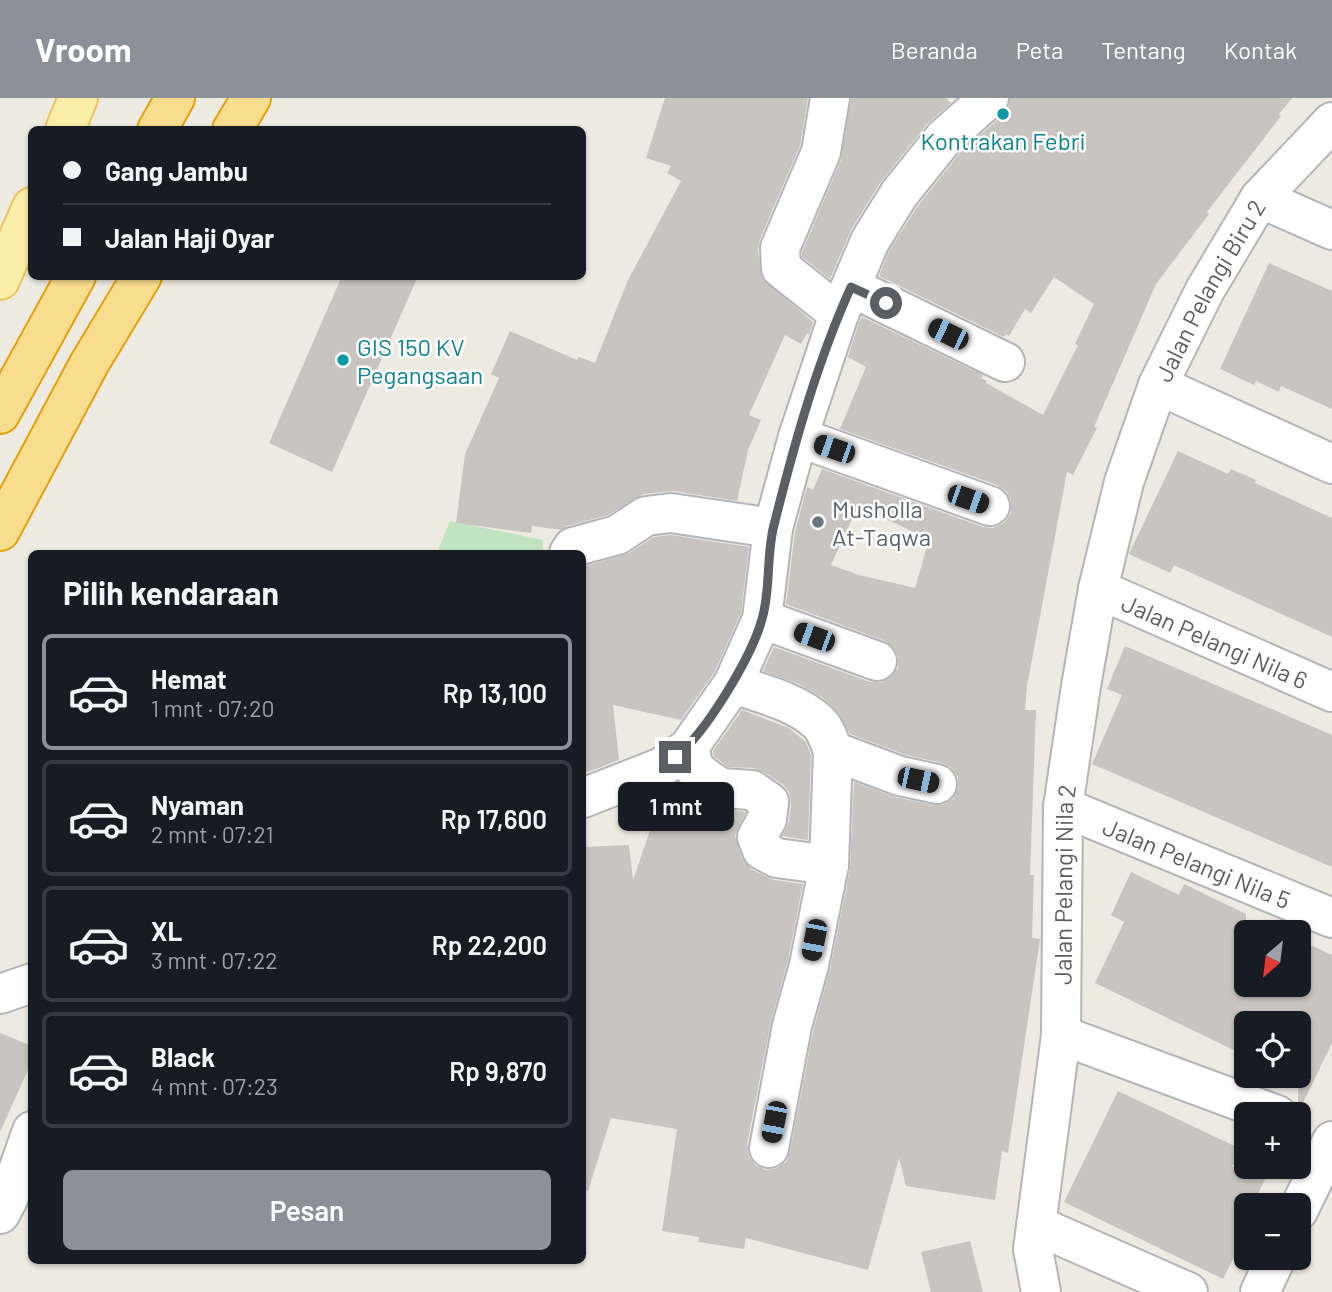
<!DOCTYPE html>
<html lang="id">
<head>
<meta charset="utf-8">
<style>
	body { margin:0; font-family:Barlow,sans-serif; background:#242831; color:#f1f3f6; height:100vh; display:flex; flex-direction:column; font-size:26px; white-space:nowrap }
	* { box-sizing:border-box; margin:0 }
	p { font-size:23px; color:#9ea1a6 }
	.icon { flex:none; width:38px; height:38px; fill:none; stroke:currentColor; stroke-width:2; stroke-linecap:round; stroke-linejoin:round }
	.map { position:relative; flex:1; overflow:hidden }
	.sheet { position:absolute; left:28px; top:452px; width:558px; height:714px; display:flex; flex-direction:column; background:#171b24; border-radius:10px; box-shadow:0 2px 5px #0004 }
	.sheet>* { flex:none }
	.banner { position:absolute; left:28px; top:28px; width:558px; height:154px; border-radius:10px; box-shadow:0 2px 5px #0004; display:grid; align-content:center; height:154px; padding:0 35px; background:#171b24 }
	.needle { width:46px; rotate:208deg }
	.buttons { position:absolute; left:1234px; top:822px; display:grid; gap:14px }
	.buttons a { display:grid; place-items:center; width:77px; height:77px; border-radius:10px; background:#171b24; box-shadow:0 2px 5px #0004; font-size:35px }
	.end { position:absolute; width:32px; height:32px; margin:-16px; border:9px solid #5b5e62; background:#fff; box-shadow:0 0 0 4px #fff }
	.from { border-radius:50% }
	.bubble { position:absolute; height:49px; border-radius:10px; background:#171b24; box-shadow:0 2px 5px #0004; font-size:23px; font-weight:600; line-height:49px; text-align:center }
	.car { position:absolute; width:21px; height:42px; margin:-21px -10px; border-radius:9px; box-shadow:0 0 5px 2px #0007; background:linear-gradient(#222 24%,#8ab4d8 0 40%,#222 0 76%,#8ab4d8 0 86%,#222 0) }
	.banner b { display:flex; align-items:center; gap:24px; height:66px; font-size:26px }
	.banner b+b { border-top:2px solid #363941 }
	.banner i { width:18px; height:18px; background:#f1f3f6 }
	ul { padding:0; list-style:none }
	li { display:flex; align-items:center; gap:21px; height:116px; margin:0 14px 10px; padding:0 21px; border:4px solid #363941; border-radius:10px }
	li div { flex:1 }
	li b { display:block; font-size:26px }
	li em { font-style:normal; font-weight:600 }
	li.active { border-color:#8c9099 }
	li>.icon { width:63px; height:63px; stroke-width:1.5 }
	h2 { padding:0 35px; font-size:32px; line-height:84px }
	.action { display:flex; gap:14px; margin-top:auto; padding:14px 35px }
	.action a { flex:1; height:80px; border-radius:10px; background:#8c9099; color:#fff; font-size:28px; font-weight:600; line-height:80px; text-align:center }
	header { display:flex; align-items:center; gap:42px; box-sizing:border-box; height:98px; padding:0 35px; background:#8c9099; color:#fff }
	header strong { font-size:33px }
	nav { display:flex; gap:38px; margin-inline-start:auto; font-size:24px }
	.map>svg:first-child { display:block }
	.green { fill:#c0e3c0 }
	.building { fill:#c8c5c0; fill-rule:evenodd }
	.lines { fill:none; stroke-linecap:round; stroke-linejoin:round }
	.minor-casing { stroke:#b3b5b9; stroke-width:42 }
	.major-casing { stroke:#ebc35e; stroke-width:42 }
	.highway-casing { stroke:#e5a00a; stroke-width:42 }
	.minor { stroke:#fff; stroke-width:38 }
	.major { stroke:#fbeea9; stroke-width:38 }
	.highway { stroke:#f8dd8e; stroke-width:38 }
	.route { stroke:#5b5e62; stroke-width:9 }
	.culture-dot { fill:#0f9aa8; stroke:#fff; stroke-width:2.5 }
	.worship-dot { fill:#6b7280; stroke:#fff; stroke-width:2.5 }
	.labels { text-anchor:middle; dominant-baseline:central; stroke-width:5; stroke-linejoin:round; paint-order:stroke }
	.culture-label { font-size:24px; fill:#0d838f; stroke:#fff }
	.street-label { font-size:24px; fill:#5b5e62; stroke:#fff }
	.worship-label { font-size:24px; fill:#5b616d; stroke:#fff; text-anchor:start }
</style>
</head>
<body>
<header>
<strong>Vroom</strong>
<nav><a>Beranda</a><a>Peta</a><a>Tentang</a><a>Kontak</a></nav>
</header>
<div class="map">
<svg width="1332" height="1194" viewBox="0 0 1332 1194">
	<rect width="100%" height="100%" fill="#edeae2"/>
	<polygon class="green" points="450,423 543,442 543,455 437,455"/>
	<g class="building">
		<polygon points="665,0 808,0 800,48 760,141 758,151 762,180 813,224 809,237 807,235 801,246 785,237 749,317 761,322 748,352 737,403 674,393 643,396 608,417 567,428 562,432 532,428 531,435 456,425 465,356 499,280 491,276 510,233 577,262 579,259 595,265 628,182 681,83 667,75 671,68 646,60"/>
		<polygon points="851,0 946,0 951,5 927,26 880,85 851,132 830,181 802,159 802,154 841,62"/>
		<path d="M1010,0H1292L1279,16L1281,18L1207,114L1209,116L1156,186L1094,329L1097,330L1073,377L1067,374L1027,588L1025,612H1036L1030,777H1034L1032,840L1040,841L1008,1055L1002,1053L995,1102L906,1088L899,1060L868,1172L746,1140L744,1151L698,1144L699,1139L662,1133L677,1031L611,1020L588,1093L583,1092V749L629,747L633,782L664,692L677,685L709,709L746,714L735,738L742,760L751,771L774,782L803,786L788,862L771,924L747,1046L749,1058L755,1067L766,1072L777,1070L786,1064L790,1054L813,933L830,871L850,771L854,684L895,699L933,707H943L953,701L958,690V679L951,669L942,665L906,657L850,636L838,614L823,600L799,586L763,573L774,549L870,584H881L890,580L898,570V559L894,550L885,543L786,506L795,434L807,389L813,392L822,371L983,429L993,430L1004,425L1011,415V403L1007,394L997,387L840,331L866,269L848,259L859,224L862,219L983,277L981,280L987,283L986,285L1043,317L1078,247L1075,246L1094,206L1054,179L1031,215L1025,211L1009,238L1006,236L1004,239L879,178L889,153L917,109L960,55L1004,16L1009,8ZM858,408L929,441L915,490L859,477L831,467Z"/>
		<polygon points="1269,165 1332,193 1332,311 1281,288 1279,294 1256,283 1254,287 1220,271"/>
		<polygon points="342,178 418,178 332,374 269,345"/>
		<polygon points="1178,353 1228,376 1231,371 1256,382 1255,385 1332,420 1332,539 1174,467 1170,475 1129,456"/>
		<polygon points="671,437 749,449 741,515 714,575 681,622 613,607 619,662 591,673 583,674 583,471 586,468 629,455 654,439"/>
		<polygon points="1125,548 1332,637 1332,769 1092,666 1122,597 1107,591"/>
		<polygon points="742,612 789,630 806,644 811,657 808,742 782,738 789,724 791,706 789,694 782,686 764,674 753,670 728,669 714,658 713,653"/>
		<polygon points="1131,774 1179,797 1184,786 1246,816 1246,887 1298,887 1298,841 1332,857 1332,945 1298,1015 1298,926 1246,926 1246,958 1095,885 1124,824 1111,817"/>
		<polygon points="0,935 32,948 32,963 0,1034"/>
		<polygon points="1118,993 1241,1051 1232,1069 1271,1069 1252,1108 1246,1108 1246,1135 1223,1181 1064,1104"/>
		<polygon points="970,1143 983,1194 931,1194 921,1154"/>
	</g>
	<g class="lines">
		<defs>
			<g id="minor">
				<polyline points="830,0 821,54 780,150 781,170 839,216"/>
				<polyline points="1260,100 1332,132"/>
				<polyline points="851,189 1005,264"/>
				<polyline points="1158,287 1332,366"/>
				<polyline points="798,339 990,408"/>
				<polyline points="569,455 573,449 617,437 646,418 671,415 773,430"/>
				<path id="s1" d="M1098,491L1332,594"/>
				<polyline points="762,521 877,563"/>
				<path d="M733,586C760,595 797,604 818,624C826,631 829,643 833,653L900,678L937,686"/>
				<polyline points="689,649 694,670 706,680 721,690 752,692 769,704 767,721 757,739 762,752 777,760 829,767"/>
				<polyline points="583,700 662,669 689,649 733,586 762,521 773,430 798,339 839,216 870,143 899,96 944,40 989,0"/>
				<path id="s2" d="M1063,709L1332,820"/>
				<polyline points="0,896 32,885"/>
				<polyline points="1061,937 1277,1017"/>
				<polyline points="769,1050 792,928 809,867 829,767 833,653"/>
				<polyline points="1298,1113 1332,1043"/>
				<polyline points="0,1116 8,1101 32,1033"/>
				<polyline points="1036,1127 1188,1194"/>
				<path id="s3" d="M1041,1194L1033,1151L1061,937L1063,709L1081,588L1098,491L1124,384L1158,287L1205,192L1260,100L1332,24"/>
				<polyline points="1260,1194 1276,1160"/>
			</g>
			<g id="major">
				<polyline points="65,32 78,0"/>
				<polyline points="0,182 32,109"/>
			</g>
			<g id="highway">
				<polyline points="157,32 175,0"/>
				<polyline points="232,32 251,0"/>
				<polyline points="0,316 76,178"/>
				<polyline points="0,433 89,266 142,178"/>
			</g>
		</defs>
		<use href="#minor" class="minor-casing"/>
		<use href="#major" class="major-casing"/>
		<use href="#highway" class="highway-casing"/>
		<use href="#minor" class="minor"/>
		<use href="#major" class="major"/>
		<use href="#highway" class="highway"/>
	</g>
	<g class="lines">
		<path class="route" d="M675,659C705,637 752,558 762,521C771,491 766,457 774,427C794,347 817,264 851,189L886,205"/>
	</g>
	<g class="culture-dot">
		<circle cx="1003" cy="16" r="7"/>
		<circle cx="343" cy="262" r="7"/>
	</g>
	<circle class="worship-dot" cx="818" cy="424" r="7"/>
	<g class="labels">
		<g class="culture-label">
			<text x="1003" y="42">Kontrakan Febri</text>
			<text x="357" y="248" text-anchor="start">GIS 150 KV<tspan x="357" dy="28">Pegangsaan</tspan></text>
		</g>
		<g class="street-label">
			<text stroke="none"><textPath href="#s3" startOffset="1029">Jalan Pelangi Biru 2</textPath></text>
			<text stroke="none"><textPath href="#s1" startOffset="128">Jalan Pelangi Nila 6</textPath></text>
			<text stroke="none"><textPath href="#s2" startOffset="145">Jalan Pelangi Nila 5</textPath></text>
			<text stroke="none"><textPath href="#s3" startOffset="410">Jalan Pelangi Nila 2</textPath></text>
		</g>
		<g class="worship-label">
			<text x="832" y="410">Musholla<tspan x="832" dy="28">At-Taqwa</tspan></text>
		</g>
	</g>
</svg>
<div class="buttons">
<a><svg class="needle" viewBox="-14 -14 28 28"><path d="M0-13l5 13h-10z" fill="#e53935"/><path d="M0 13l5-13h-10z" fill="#9ea1a6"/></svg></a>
<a><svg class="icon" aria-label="locate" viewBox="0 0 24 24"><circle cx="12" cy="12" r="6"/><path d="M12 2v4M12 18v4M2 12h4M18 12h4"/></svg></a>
<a>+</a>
<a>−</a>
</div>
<i class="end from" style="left:886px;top:205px"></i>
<i class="end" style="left:675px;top:659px"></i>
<div class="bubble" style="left:618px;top:684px;width:116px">1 mnt</div>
<i class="car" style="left:948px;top:236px;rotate:296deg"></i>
<i class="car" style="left:834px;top:351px;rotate:289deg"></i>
<i class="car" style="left:968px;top:401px;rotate:109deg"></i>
<i class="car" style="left:814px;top:539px;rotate:290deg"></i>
<i class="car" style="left:918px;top:682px;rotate:102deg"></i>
<i class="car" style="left:814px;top:842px;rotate:191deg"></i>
<i class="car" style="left:774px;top:1024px;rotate:191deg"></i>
<div class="banner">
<b><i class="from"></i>Gang Jambu</b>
<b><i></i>Jalan Haji Oyar</b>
</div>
<section class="sheet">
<h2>Pilih kendaraan</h2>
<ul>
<li class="active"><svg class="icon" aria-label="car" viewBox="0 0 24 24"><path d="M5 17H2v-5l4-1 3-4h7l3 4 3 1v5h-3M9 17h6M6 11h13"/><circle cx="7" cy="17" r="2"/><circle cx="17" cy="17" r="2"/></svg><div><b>Hemat</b><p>1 mnt · 07:20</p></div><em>Rp 13,100</em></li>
<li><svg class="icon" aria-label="car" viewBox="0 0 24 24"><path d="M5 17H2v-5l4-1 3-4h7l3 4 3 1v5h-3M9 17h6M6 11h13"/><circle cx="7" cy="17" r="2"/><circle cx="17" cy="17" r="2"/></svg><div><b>Nyaman</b><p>2 mnt · 07:21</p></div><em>Rp 17,600</em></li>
<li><svg class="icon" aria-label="car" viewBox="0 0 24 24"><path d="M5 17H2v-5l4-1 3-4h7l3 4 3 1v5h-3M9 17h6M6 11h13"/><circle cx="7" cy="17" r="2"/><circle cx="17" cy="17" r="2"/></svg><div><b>XL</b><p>3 mnt · 07:22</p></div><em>Rp 22,200</em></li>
<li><svg class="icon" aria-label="car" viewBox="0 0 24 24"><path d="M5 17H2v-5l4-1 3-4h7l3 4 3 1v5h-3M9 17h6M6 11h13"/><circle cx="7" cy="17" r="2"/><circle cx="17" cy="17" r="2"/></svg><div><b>Black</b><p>4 mnt · 07:23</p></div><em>Rp 9,870</em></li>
</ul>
<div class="action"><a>Pesan</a></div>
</section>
</div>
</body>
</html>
